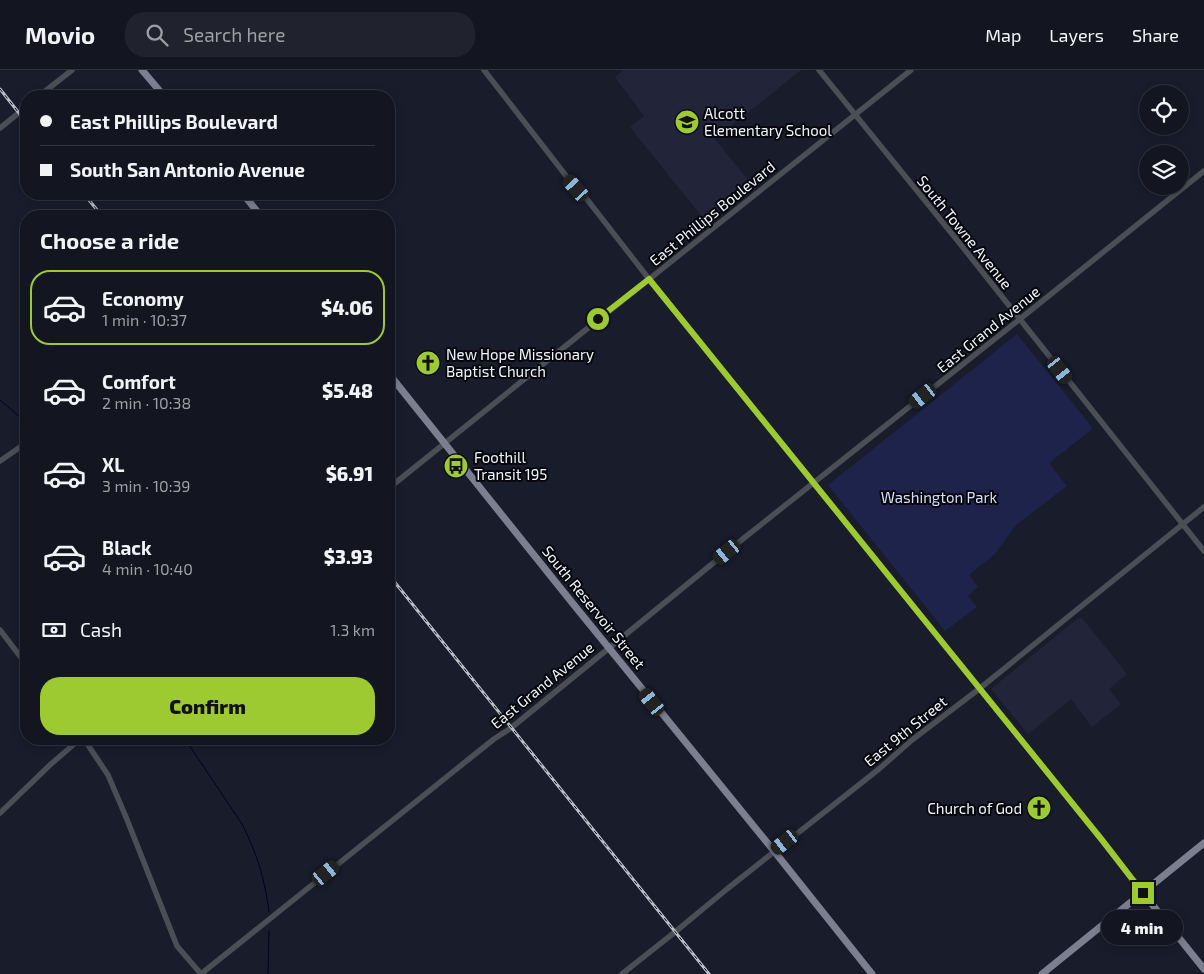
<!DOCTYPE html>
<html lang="en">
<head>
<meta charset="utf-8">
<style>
	body { margin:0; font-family:"Exo 2",sans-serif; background:#20222d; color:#f1f3f6; height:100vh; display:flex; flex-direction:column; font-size:19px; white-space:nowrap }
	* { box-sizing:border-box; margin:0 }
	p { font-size:16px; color:#9d9fa5 }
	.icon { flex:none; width:28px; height:28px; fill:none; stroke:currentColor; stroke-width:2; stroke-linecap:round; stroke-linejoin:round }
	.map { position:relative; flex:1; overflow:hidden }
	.drawer { position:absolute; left:20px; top:140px; width:375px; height:535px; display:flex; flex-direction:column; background:#131520; border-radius:20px; box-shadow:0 2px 8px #0003,0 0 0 1px #32343e }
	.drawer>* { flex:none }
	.banner { position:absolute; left:20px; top:20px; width:375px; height:110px; border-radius:20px; box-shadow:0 2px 8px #0003,0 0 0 1px #32343e; display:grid; align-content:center; height:110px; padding:0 20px; background:#131520 }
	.fabs { position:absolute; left:1139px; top:15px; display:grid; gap:10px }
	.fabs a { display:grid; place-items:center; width:50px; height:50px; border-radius:50%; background:#131520; box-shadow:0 2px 8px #0003,0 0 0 1px #32343e; font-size:25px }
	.end { position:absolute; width:22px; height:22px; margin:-11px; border:6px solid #9dca30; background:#111; box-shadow:0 0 0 2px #111 }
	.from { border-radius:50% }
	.bubble { position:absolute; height:35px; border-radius:18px; background:#131520; box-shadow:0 2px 8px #0003,0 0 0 1px #32343e; font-size:16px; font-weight:800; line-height:35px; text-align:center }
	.car { position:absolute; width:15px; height:30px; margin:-15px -8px; border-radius:6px; box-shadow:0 0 4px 1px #0007; background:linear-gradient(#222 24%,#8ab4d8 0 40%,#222 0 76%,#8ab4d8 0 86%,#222 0) }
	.banner b { display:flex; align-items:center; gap:18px; height:48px; font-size:19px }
	.banner b+b { border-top:1px solid #32343e }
	.banner i { width:12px; height:12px; background:#f1f3f6 }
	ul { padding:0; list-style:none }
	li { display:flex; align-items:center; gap:15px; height:75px; margin:0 10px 8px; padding:0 10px; border:2px solid transparent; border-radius:20px }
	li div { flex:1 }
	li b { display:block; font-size:19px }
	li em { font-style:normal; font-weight:800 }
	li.selected { border-color:#9dca30 }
	li>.icon { width:45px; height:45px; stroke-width:1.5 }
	h2 { padding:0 20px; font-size:22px; line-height:60px }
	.pay { display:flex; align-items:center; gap:12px; height:55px; padding:0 20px; font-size:19px }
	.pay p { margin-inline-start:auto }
	.primary-button { display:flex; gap:10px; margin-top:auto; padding:10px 20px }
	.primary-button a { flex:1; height:58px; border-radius:20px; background:#9dca30; color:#111; font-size:20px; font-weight:800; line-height:58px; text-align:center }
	header { display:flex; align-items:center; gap:30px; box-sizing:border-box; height:70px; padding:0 25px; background:#131520; border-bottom:1px solid #32343e }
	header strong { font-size:24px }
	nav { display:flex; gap:28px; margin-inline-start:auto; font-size:18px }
	.search { width:350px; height:45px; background:#20222d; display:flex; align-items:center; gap:12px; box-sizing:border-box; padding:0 18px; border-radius:20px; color:#9d9fa5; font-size:19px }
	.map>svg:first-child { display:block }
	.built { fill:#22253a }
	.green { fill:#1e234c }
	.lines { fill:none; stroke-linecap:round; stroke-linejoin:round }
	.stream { stroke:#040026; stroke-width:1 }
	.minor { stroke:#4c4e56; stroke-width:5.5 }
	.major { stroke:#7b7f8f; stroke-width:7 }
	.rail-casing { stroke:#bdbfc9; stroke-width:3 }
	.rail { stroke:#06070d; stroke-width:1; stroke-dasharray:4; stroke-linecap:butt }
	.route { stroke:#9dca30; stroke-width:6 }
	.labels { text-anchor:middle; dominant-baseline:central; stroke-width:4; stroke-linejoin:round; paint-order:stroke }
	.poi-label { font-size:15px; fill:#f3f5fd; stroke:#06070d; text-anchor:start }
	.street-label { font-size:15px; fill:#f3f5fd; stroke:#06070d }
	.park-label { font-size:15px; fill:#d5ddfd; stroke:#06070d }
</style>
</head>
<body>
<header>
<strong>Movio</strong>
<div class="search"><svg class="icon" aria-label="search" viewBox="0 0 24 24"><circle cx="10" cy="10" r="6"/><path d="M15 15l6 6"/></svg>Search here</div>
<nav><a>Map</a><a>Layers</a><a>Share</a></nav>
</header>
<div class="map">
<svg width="1204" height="904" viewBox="0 0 1204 904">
	<rect width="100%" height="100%" fill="#191c2b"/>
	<g class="built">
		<polygon points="623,0 801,0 715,69 752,115 706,152 630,57 644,46 615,7"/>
		<polygon points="1080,548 1082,548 1127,604 1109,619 1121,634 1092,657 1071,629 1028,664 992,620 992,618 1077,549"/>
	</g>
	<polygon class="green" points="1017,264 1092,357 1091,360 1049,393 1067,416 1016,455 995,484 970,504 969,505 978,517 968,526 977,537 945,561 828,415"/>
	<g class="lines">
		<g class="stream">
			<polyline points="0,330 26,352"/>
			<path d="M185,669L242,754C257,783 265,810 269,842"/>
			<polyline points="268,904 269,861"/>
		</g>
		<g class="minor">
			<polyline points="484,0 567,107 586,128 649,209 1102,770 1143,823"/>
			<polyline points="819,0 961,175 1204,481"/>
			<polyline points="39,26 72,0"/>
			<polyline points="0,58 26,37"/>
			<polyline points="0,391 26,373"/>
			<polyline points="389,418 573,270 911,0"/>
			<polyline points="0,560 26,594"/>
			<polyline points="84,669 108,705 126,747 177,876 201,904"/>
			<polyline points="0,743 51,694 80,669"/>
			<polyline points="201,904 469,689 494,669 511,658 739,472 1020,249 1204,101"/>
			<polyline points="622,904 675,862 727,819 879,699 912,670 979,619 1204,437"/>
		</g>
		<g class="major">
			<polyline points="142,0 164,26"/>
			<polyline points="243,124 261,146"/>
			<polyline points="389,304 574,535 774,781 872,904"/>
			<polyline points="1143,823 1204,899"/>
			<polyline points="1042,904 1204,773"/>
		</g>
		<defs>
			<g id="rail">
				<polyline points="0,19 26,52"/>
				<polyline points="84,124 102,146"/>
				<polyline points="389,505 709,904"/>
			</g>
		</defs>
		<use href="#rail" class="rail-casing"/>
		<use href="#rail" class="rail"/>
	</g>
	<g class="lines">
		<polyline class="route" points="598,249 649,209 1102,770 1143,823"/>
	</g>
	<defs>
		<symbol id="school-disc" viewBox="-11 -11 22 22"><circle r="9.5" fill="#9dca30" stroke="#06070d"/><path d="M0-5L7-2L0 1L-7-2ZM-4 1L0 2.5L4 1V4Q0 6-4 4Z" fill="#111"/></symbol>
		<symbol id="church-disc" viewBox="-11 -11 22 22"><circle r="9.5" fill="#9dca30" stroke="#06070d"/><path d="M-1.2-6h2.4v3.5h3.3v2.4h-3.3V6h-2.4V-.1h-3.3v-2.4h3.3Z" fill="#111"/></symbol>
		<symbol id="bus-disc" viewBox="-11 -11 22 22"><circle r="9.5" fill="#9dca30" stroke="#06070d"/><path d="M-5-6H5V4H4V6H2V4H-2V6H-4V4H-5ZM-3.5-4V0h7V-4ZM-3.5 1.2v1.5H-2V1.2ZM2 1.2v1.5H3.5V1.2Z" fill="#111"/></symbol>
	</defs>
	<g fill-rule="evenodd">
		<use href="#school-disc" x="673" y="38" width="28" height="28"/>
		<use href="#church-disc" x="414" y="279" width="28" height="28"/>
		<use href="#bus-disc" x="442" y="382" width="28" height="28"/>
		<use href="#church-disc" x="1025" y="724" width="28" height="28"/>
	</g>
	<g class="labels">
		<g class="poi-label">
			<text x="704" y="43">Alcott<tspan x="704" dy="17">Elementary School</tspan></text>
			<text x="446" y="284">New Hope Missionary<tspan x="446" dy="17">Baptist Church</tspan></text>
			<text x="474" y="387">Foothill<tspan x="474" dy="17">Transit 195</tspan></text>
			<text x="1022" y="738" text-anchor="end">Church of God</text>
		</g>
		<g class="street-label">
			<text transform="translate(712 143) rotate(-39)">East Phillips Boulevard</text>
			<text transform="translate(965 162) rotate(51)">South Towne Avenue</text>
			<text transform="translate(988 259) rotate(-39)">East Grand Avenue</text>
			<text transform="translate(594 537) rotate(51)">South Reservoir Street</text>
			<text transform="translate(542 615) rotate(-39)">East Grand Avenue</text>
			<text transform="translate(905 661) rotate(-39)">East 9th Street</text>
		</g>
		<g class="park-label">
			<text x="939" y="427">Washington Park</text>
		</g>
	</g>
</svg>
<div class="fabs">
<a><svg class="icon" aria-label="locate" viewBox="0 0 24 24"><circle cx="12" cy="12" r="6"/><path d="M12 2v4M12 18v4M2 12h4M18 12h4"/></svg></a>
<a><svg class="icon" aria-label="layers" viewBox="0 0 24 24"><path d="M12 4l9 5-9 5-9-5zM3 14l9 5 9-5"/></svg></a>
</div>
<i class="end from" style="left:598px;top:249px"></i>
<i class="end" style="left:1143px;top:823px"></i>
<div class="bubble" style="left:1101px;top:840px;width:82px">4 min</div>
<i class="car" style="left:576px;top:118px;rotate:318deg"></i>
<i class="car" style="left:1060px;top:300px;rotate:142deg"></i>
<i class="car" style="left:923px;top:326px;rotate:232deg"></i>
<i class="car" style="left:727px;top:482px;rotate:231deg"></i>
<i class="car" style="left:652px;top:632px;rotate:321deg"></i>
<i class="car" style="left:785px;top:772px;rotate:232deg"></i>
<i class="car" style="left:326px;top:803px;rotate:51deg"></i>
<div class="banner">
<b><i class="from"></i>East Phillips Boulevard</b>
<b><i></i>South San Antonio Avenue</b>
</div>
<section class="drawer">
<h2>Choose a ride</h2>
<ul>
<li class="selected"><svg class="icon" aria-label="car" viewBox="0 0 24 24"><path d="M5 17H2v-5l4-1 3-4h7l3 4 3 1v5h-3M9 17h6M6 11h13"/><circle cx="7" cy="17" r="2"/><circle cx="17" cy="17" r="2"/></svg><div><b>Economy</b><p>1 min · 10:37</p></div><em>$4.06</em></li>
<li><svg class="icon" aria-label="car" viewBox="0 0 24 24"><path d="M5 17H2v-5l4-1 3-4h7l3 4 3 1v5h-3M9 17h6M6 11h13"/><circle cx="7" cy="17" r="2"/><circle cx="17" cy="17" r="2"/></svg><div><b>Comfort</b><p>2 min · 10:38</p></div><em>$5.48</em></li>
<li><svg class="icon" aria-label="car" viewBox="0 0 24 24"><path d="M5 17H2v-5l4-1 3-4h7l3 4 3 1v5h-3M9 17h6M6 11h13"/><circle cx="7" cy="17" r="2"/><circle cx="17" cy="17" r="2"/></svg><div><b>XL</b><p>3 min · 10:39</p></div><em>$6.91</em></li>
<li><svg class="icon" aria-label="car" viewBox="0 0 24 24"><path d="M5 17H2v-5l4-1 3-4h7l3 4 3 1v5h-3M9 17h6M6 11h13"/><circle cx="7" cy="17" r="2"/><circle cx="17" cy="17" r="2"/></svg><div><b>Black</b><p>4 min · 10:40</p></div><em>$3.93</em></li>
</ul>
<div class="pay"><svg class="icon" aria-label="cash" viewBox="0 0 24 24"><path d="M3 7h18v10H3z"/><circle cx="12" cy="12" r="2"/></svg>Cash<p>1.3 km</p></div>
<div class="primary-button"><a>Confirm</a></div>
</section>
</div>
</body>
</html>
